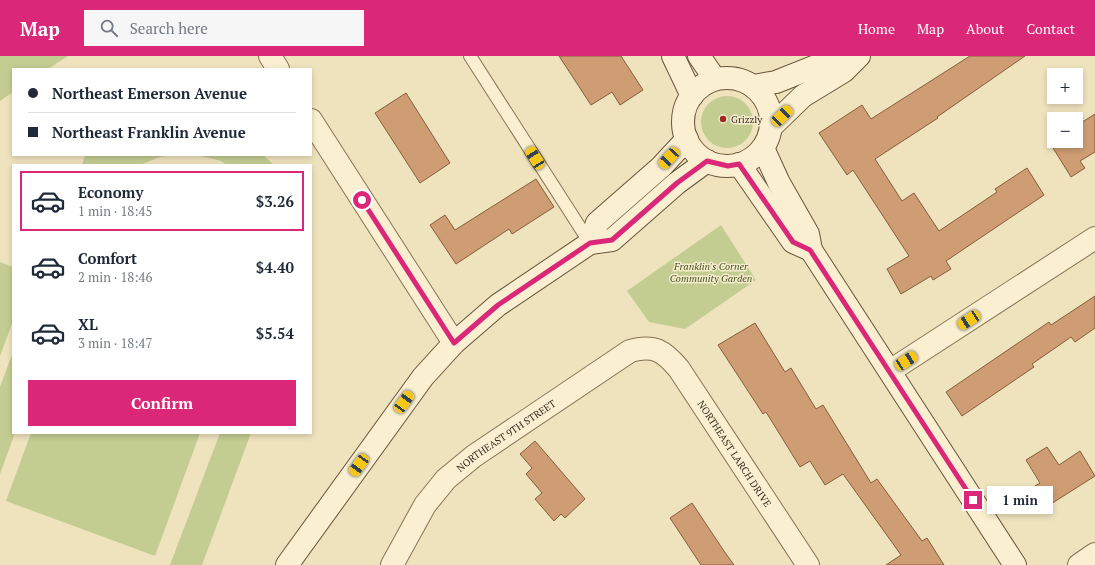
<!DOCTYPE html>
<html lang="en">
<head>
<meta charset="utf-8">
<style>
	body { margin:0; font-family:"PT Serif",serif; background:#f6f6f7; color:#1f2937; height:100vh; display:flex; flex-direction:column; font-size:15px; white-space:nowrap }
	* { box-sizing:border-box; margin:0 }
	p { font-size:13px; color:#747a83 }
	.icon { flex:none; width:22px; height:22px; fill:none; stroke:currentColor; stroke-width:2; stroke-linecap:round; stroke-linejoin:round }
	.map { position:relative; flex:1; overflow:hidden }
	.side { position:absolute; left:12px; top:108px; width:300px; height:270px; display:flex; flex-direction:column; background:#fff; border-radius:0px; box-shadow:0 2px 6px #0003 }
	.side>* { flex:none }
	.guide { position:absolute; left:12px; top:12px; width:300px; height:88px; border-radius:0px; box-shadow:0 2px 6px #0003; display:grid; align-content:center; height:88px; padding:0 16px; background:#fff }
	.buttons { position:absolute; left:1047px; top:12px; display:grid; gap:8px }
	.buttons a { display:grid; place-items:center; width:36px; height:36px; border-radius:0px; background:#fff; box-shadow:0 2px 6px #0003; font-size:20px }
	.end { position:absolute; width:18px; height:18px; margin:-9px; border:5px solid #db2777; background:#fff; box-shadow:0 0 0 2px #fff }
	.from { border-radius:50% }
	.bubble { position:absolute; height:28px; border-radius:0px; background:#fff; box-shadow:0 2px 6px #0003; font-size:13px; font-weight:700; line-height:28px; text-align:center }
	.car { position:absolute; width:12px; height:24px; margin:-12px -6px; border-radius:5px; box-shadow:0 0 3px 1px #0007; background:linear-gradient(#f5c518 24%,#345 0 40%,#f5c518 0 76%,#345 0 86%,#f5c518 0) }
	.guide b { display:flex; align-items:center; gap:14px; height:38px; font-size:15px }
	.guide b+b { border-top:1px solid #e0e1e3 }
	.guide i { width:10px; height:10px; background:#1f2937 }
	ul { padding:7px 0 0; list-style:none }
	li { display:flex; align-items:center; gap:12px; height:60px; margin:0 8px 6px; padding:0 8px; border:2px solid transparent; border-radius:0px }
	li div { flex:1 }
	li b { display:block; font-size:15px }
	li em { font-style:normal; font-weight:700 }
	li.on { border-color:#db2777 }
	li>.icon { width:36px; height:36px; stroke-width:1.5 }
	.primary-button { display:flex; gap:8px; margin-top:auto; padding:8px 16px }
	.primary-button a { flex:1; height:46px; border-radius:0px; background:#db2777; color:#fff; font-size:16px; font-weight:700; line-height:46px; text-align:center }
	header { display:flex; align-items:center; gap:24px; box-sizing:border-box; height:56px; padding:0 20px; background:#db2777; color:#fff }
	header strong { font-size:19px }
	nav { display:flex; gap:22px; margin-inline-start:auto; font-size:14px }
	.search { width:280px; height:36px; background:#f6f6f7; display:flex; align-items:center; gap:10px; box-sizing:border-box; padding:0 14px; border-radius:0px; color:#747a83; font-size:15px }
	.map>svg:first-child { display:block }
	.green { fill:#c3cd92 }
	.building { fill:#ce9d73; stroke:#875d3c }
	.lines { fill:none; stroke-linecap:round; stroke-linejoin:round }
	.lane-casing { stroke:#877356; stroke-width:14 }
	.street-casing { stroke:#877356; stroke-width:24 }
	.secondary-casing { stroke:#69543a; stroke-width:24 }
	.lane { stroke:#faf0d1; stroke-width:12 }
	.street { stroke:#faf0d1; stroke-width:22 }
	.secondary { stroke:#faf0d1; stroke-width:22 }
	.route { stroke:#db2777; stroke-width:5 }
	.poi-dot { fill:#982a25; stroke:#f6ecce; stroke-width:1.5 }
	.labels { text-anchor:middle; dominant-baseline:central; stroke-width:3; stroke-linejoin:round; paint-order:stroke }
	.poi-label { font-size:10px; fill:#362a1c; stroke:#f6ecce; text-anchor:start }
	.park-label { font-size:10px; font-style:italic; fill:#445321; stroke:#f6ecce }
	.street-label { font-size:10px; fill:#362a1c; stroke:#f6ecce }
</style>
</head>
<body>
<header>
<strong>Map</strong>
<div class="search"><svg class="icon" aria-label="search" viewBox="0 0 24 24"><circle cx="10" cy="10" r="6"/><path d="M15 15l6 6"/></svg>Search here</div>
<nav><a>Home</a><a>Map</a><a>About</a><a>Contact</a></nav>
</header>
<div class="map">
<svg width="1095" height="509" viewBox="0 0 1095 509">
	<rect width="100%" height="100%" fill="#efe3be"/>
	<g class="green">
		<polygon points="0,0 68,0 48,13 13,13 13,36 0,45"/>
		<circle cx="727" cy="66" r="26"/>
		<polygon points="85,99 177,99 160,101 140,109 82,109"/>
		<polygon points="197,99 263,99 274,109 227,109 221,105"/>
		<polygon points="721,169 756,224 685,273 649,266 627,235"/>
		<polygon points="0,206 13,211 13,265 0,300"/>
		<polygon points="13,296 13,377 15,377 0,418 0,331"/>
		<polygon points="31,377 200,377 155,500 6,445"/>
		<polygon points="220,377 251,377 202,509 170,509"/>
	</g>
	<g class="building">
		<polygon points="559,0 621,0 643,34 620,49 612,36 591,49"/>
		<polygon points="970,0 1025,0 937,61 938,62 875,103 902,145 914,137 939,175 997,136 995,133 1027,112 1044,139 946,205 951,213 933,224 931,220 901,238 887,213 909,200 853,114 847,119 819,77 862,49 871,63"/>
		<polygon points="406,37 450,107 420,127 375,57"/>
		<polygon points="1095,58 1095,96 1080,105 1085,112 1071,121 1050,87 1054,85 1076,85 1076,70"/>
		<polygon points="536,123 554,151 512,178 509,173 456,208 430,169 445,159 455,174"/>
		<polygon points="1095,240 1095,272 1075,286 1071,281 1032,308 1034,311 962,360 946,336 1049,266 1051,269"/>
		<polygon points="755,267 785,316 791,312 816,353 823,349 871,427 877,423 922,485 927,482 944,509 886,509 901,499 843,418 825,429 810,405 800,411 766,356 763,358 718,289"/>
		<polygon points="535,385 585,443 565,462 561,458 554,465 535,443 542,437 526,418 532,412 520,398"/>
		<polygon points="1047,391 1059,409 1080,395 1095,420 1043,453 1030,433 1040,427 1026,404"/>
		<polygon points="692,447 724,495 734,509 701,509 670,462"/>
	</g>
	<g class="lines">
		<defs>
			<polyline id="lane" points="470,0 590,187"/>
			<g id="street">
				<polyline points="270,0 278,13"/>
				<polyline points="311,64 454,287"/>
				<polyline points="890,315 1095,182"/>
				<path id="s1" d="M392,509L425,449L446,423L474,400L630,295C654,288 664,295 679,313L808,509"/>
				<polyline points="1079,509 1095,498"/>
			</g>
			<g id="secondary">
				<polyline points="673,0 692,40"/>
				<polyline points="699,0 715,23"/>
				<circle cx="727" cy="66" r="44"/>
				<polyline points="753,30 776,26 836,2 845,0"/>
				<polyline points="771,71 803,40 844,15 859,0"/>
				<polyline points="763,92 779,127 808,178 811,194 1015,509"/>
				<polyline points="739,108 793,186 811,194"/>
				<polyline points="590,187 597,167 661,111 687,83"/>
				<polyline points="287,509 423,321 454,287 498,249 590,187 612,184 677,127 707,105"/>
			</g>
		</defs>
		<use href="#lane" class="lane-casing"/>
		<use href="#street" class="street-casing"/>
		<use href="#secondary" class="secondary-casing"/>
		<use href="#lane" class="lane"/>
		<use href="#street" class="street"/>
		<use href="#secondary" class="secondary"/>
	</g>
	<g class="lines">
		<polyline class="route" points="362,144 454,287 498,249 590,187 612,184 677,127 707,105 728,110 739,108 793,186 810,194 973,444"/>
	</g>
	<circle class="poi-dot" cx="723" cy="63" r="4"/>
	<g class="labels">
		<g class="poi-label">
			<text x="731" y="63">Grizzly</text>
		</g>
		<g class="park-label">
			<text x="711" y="210">Franklin's Corner<tspan x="711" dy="12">Community Garden</tspan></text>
		</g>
		<g class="street-label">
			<text stroke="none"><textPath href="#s1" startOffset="176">NORTHEAST 9TH STREET</textPath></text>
			<text stroke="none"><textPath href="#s1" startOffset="484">NORTHEAST LARCH DRIVE</textPath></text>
		</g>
	</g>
</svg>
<div class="buttons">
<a>+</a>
<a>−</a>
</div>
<i class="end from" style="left:362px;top:144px"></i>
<i class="end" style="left:973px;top:444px"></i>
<div class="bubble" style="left:987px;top:430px;width:66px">1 min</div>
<i class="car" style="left:782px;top:60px;rotate:46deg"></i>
<i class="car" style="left:535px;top:102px;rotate:328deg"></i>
<i class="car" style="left:669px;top:102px;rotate:223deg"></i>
<i class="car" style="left:969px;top:264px;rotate:237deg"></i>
<i class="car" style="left:906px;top:305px;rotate:57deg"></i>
<i class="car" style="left:404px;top:346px;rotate:36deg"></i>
<i class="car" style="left:359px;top:409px;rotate:216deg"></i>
<div class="guide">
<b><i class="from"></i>Northeast Emerson Avenue</b>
<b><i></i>Northeast Franklin Avenue</b>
</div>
<section class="side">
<ul>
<li class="on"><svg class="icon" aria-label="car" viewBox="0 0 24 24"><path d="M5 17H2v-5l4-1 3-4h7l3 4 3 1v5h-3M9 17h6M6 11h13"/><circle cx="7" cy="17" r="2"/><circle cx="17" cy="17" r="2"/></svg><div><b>Economy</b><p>1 min · 18:45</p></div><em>$3.26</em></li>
<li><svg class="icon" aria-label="car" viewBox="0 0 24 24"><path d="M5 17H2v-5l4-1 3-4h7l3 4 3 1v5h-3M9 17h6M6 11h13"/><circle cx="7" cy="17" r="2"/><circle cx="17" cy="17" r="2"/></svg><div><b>Comfort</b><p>2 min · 18:46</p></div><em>$4.40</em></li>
<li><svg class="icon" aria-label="car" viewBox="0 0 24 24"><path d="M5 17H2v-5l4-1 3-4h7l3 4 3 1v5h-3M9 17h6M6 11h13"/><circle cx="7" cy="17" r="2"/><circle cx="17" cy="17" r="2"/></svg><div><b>XL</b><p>3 min · 18:47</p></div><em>$5.54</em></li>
</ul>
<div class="primary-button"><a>Confirm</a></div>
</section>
</div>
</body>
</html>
